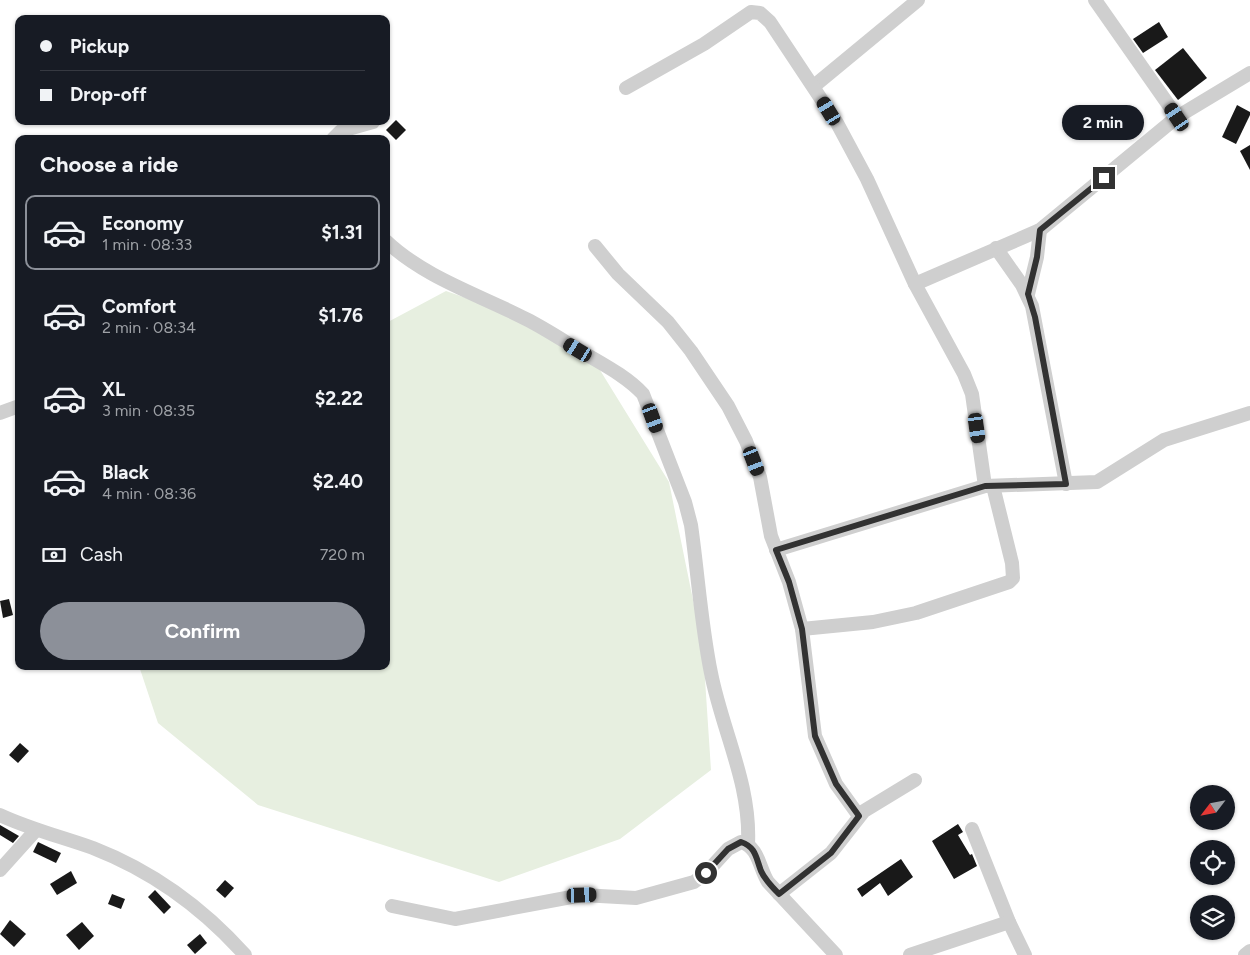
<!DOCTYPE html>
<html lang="en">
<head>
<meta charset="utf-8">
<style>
	body { margin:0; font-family:Figtree,sans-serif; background:#20242c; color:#f1f3f6; height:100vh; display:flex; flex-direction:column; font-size:19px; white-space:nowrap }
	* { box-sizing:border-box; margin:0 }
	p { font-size:16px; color:#9ea1a6 }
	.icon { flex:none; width:28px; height:28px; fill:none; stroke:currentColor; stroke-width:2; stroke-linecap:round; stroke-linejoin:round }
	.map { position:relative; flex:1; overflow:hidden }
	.details { position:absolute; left:15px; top:135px; width:375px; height:535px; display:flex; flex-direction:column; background:#171b24; border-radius:10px; box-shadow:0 1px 4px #0004 }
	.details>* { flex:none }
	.banner { position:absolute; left:15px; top:15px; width:375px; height:110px; border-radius:10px; box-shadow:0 1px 4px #0004; display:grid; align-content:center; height:110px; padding:0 25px; background:#171b24 }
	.needle { width:32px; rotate:238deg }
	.fabs { position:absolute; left:1190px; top:785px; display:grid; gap:10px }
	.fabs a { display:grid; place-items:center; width:45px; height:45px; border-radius:50%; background:#171b24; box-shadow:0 1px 4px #0004; font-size:25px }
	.end { position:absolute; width:22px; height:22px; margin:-11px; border:6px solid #323232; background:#fff; box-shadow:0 0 0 2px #fff }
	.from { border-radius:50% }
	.bubble { position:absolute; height:35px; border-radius:18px; background:#171b24; box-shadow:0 1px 4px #0004; font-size:16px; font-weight:700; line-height:35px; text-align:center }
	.car { position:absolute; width:15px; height:30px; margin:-15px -8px; border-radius:6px; box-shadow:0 0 4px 1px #0007; background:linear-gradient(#222 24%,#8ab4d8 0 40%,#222 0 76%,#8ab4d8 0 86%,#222 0) }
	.banner b { display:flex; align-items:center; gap:18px; height:48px; font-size:19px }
	.banner b+b { border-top:1px solid #363941 }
	.banner i { width:12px; height:12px; background:#f1f3f6 }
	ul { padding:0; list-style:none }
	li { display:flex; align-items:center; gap:15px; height:75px; margin:0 10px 8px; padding:0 15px; border:2px solid transparent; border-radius:10px }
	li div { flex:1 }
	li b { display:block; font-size:19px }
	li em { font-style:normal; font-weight:700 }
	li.active { border-color:#8c9099 }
	li>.icon { width:45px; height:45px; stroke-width:1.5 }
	h2 { padding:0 25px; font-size:22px; line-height:60px }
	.pay { display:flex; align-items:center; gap:12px; height:55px; padding:0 25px; font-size:19px }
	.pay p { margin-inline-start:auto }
	.cta { display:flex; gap:10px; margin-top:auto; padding:10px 25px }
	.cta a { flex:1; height:58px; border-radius:30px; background:#8c9099; color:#fff; font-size:20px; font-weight:700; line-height:58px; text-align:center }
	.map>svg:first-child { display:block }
	.green { fill:#e7efe0 }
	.building { fill:#191919 }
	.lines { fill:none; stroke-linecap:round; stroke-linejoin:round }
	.minor { stroke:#cfcfcf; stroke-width:14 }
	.route { stroke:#323232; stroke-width:6 }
</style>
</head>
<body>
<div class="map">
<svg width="1250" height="955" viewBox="0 0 1250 955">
	<rect width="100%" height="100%" fill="#fff"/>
	<polygon class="green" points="446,291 492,307 595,362 669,482 703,649 711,770 620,839 499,882 258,805 158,723 139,666 386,666 386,323"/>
	<g class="building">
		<polygon points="1159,22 1168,37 1143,53 1133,39"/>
		<polygon points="1183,48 1207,78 1178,100 1155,70"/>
		<polygon points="1237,105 1250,112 1250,115 1236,144 1222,137"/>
		<polygon points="396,120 406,130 396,140 386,130"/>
		<polygon points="1250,145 1250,170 1240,151"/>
		<polygon points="9,599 13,615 3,618 0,601"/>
		<polygon points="20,743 29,751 18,763 9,755"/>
		<polygon points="958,824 963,832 958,835 970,855 972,854 977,866 954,879 932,841"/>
		<polygon points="0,825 19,836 13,843 0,835"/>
		<polygon points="38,842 61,853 56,863 33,852"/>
		<polygon points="901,859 913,877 888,896 880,883 862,897 857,889"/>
		<polygon points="71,871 77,883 57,895 50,884"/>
		<polygon points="225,880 234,888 225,898 216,890"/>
		<polygon points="155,890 171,907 164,914 148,897"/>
		<polygon points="112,894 125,899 121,909 108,904"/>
		<polygon points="10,920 26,934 14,947 0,934"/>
		<polygon points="82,922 94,936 79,950 66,935"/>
		<polygon points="200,934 207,943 195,954 187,945"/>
	</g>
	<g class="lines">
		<g class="minor">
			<polyline points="1095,0 1177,117"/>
			<polyline points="814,86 918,0"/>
			<polyline points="626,88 704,44 751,12 760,13 770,22 837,123 867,179 915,284 964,374 972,394 985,486"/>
			<polyline points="333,139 341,131 373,122"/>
			<path d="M386,241C425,278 480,295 526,319C548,330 568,344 589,356C608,367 628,378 643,394L685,502L691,525C698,574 701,624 711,673C722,730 751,784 748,844"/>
			<polyline points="595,246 618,274 668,322 691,351 728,406 746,441 760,477 771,536 789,582 802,629 815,736 836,784 859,816"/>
			<polyline points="996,248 1022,285 1032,306 1066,484"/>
			<polyline points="915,284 1040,230 1177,117 1250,73"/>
			<polyline points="1028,294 1037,257 1040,230"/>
			<polyline points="0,413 19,406"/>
			<polyline points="776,550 985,486 1097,482 1164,440 1250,413"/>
			<polyline points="802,629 873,622 916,613 1009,582 1013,578 1012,563 993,486"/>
			<path d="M0,815C30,829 62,837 93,848C152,871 203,908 245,955"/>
			<polyline points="972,829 1009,922 1025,955"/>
			<polyline points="0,870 36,830"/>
			<polyline points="779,894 831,853 864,811 915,780"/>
			<path d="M392,906L455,919L582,895L636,898L694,882L706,873L728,849L741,842C759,847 759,868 768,882L836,955"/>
			<polyline points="910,955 1009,922"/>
			<polyline points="1245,955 1250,951"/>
		</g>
	</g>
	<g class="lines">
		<path class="route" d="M706,873L728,849L741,842C756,847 756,858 761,871C765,880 772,887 779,894L831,853L859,816L836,784L815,736L802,629L789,582L776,550L985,486L1066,484L1035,317L1028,294L1037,257L1040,230L1104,178"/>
	</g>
</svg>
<div class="fabs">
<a><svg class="needle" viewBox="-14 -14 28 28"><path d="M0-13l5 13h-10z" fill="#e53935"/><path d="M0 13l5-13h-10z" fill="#9ea1a6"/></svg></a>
<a><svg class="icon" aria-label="locate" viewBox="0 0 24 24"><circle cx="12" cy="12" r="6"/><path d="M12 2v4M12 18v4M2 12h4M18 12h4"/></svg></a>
<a><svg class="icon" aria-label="layers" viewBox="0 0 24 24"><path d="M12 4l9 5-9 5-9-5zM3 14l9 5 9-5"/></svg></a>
</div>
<i class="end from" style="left:706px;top:873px"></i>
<i class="end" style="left:1104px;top:178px"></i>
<div class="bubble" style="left:1062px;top:105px;width:82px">2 min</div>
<i class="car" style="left:829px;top:111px;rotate:329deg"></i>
<i class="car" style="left:1177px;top:117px;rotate:326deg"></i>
<i class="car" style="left:578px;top:350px;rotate:301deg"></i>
<i class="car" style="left:653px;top:418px;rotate:160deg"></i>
<i class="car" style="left:977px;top:428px;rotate:172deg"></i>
<i class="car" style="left:754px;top:461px;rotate:159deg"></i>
<i class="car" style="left:582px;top:895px;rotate:88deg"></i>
<div class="banner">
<b><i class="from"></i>Pickup</b>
<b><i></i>Drop-off</b>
</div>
<section class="details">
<h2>Choose a ride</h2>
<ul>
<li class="active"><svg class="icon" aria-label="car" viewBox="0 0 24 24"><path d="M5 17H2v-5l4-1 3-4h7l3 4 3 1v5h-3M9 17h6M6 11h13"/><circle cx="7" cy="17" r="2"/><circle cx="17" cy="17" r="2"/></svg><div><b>Economy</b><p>1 min · 08:33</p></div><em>$1.31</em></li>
<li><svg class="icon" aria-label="car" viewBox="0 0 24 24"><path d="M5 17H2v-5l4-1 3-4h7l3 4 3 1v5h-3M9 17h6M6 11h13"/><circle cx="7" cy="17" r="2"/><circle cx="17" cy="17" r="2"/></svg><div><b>Comfort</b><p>2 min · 08:34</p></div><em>$1.76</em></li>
<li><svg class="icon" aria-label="car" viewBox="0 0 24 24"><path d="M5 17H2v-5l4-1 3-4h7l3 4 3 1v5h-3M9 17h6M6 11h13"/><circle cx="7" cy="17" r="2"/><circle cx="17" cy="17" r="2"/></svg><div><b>XL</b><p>3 min · 08:35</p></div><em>$2.22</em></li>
<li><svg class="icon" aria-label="car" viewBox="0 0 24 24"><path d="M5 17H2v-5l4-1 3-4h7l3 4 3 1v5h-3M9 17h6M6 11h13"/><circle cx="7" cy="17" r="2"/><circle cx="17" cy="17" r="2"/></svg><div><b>Black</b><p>4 min · 08:36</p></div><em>$2.40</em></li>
</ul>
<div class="pay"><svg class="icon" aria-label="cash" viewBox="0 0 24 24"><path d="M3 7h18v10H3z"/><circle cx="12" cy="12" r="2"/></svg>Cash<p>720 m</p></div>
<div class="cta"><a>Confirm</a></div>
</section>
</div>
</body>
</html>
